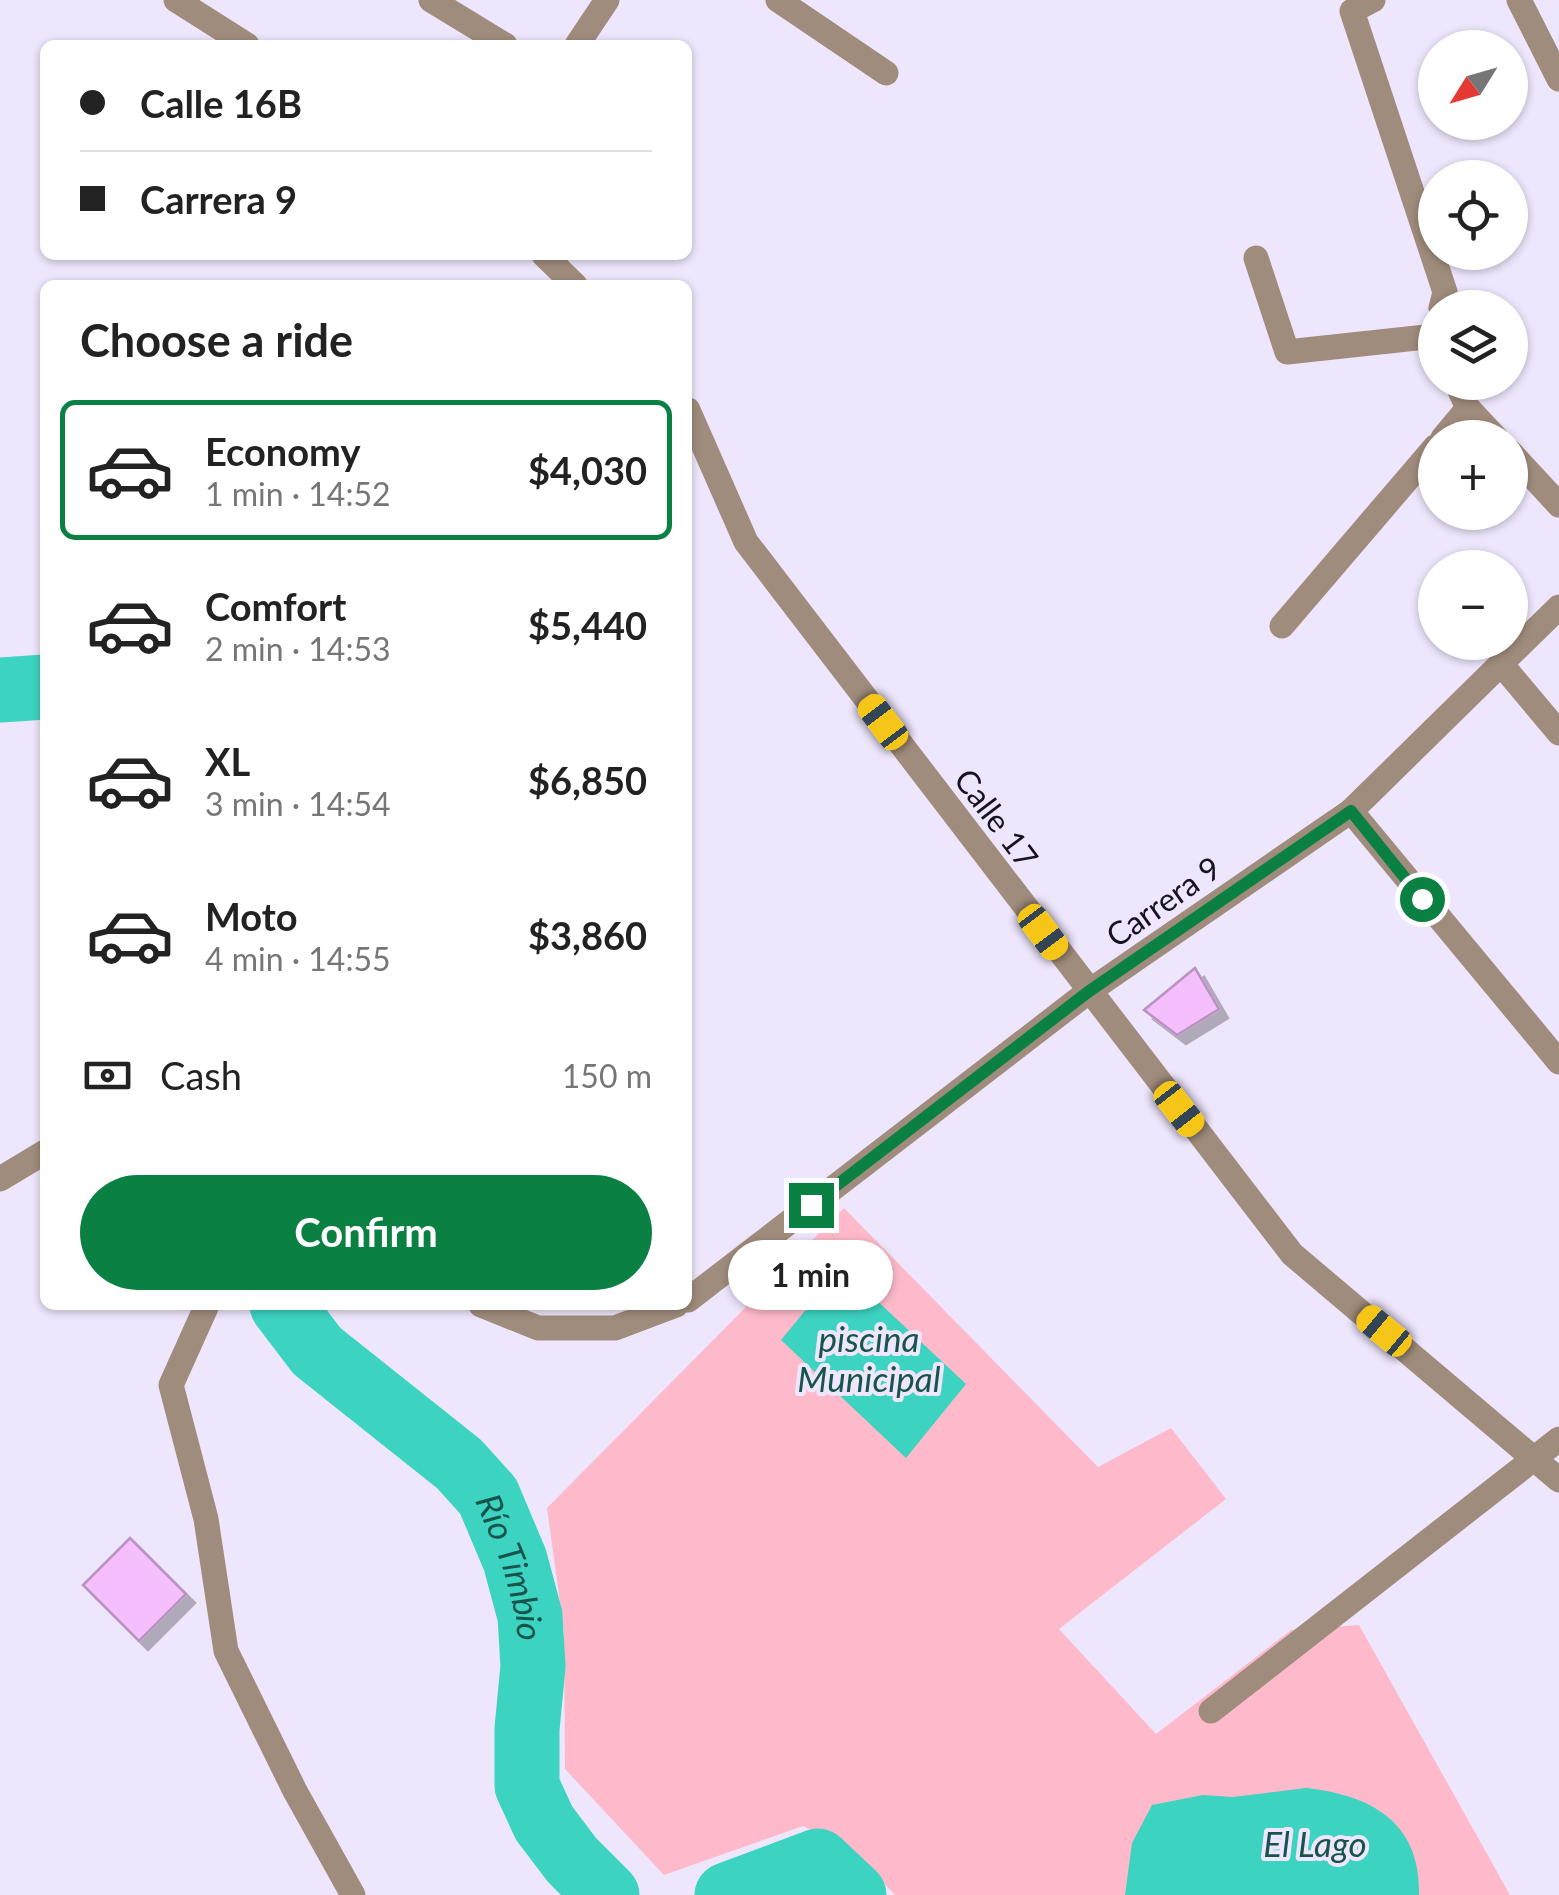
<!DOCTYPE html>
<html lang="en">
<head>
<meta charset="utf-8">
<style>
	body { margin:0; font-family:Lato,sans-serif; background:#f2f2f2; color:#222; height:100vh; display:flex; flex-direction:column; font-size:38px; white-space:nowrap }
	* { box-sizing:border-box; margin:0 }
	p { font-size:32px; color:#767676 }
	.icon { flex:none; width:55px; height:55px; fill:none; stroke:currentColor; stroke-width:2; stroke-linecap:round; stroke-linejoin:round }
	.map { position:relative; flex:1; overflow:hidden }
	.sheet { position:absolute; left:40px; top:280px; width:652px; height:1030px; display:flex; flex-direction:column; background:#fff; border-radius:15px; box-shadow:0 2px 8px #0004 }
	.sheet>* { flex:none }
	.banner { position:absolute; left:40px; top:40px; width:652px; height:220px; border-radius:15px; box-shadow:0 2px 8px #0004; display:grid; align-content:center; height:220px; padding:0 40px; background:#fff }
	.needle { width:65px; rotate:233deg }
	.buttons { position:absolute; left:1418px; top:30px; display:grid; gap:20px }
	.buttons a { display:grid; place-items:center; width:110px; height:110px; border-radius:50%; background:#fff; box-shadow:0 2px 8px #0004; font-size:50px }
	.end { position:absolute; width:45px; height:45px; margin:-22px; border:12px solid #0b8043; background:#fff; box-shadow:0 0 0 5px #fff }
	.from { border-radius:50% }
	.bubble { position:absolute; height:70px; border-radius:35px; background:#fff; box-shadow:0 2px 8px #0004; font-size:32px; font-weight:700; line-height:70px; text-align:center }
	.car { position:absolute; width:30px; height:60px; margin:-30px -15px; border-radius:12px; box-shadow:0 0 8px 2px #0007; background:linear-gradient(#f5c518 24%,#345 0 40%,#f5c518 0 76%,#345 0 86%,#f5c518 0) }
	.banner b { display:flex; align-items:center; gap:35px; height:95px; font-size:38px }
	.banner b+b { border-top:2px solid #e0e0e0 }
	.banner i { width:25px; height:25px; background:#222 }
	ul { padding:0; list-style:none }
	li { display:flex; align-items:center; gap:30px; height:140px; margin:0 20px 15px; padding:0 20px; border:5px solid transparent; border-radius:15px }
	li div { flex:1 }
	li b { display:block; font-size:38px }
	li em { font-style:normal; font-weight:700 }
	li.selected { border-color:#0b8043 }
	li>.icon { width:90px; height:90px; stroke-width:1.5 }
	h2 { padding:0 40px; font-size:45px; line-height:120px }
	.pay { display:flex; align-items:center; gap:25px; height:110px; padding:0 40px; font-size:38px }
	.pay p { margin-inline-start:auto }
	.primary-button { display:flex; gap:20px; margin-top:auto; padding:20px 40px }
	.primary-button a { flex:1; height:115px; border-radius:60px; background:#0b8043; color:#fff; font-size:40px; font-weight:700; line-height:115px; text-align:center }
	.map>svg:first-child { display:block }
	.green { fill:#febacb }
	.water { fill:#3cd3c0 }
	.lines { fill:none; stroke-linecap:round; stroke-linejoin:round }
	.river { stroke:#3cd3c0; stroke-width:65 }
	.building { fill:#f5befc; stroke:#b993be; stroke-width:2.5; filter:url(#shadow) }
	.minor { stroke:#a08c7c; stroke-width:25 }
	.route { stroke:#0b8043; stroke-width:12 }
	.labels { text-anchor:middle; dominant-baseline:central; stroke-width:8; stroke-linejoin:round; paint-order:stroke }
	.street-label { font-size:32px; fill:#181023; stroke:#eee6fc }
	.water-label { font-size:35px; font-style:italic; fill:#17544c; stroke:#eee6fc }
</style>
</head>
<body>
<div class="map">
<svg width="1559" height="1895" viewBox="0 0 1559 1895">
	<defs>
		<filter id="shadow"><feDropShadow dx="9" dy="9" stdDeviation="0" flood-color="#0004"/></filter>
	</defs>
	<rect width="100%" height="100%" fill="#eee6fc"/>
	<polygon class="green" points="844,1208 1098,1467 1171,1428 1226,1499 1059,1629 1156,1734 1291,1630 1359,1625 1510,1895 895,1895 853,1851 803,1826 664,1875 565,1769 564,1631 547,1508"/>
	<g class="water">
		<polygon points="841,1267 966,1384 906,1458 781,1340"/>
		<path d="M1306,1788C1372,1795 1421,1823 1419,1895H1125L1132,1843L1152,1805L1203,1795L1233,1797Z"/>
	</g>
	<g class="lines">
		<g class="river">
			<polyline points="0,690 45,687"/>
			<path id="s1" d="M282,1305L317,1351L459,1464L488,1496L515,1560L530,1616L533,1666L527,1729V1786L544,1823L572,1860L607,1895"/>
			<polyline points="727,1895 818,1861 854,1895"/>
		</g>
	</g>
	<g class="building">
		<polygon points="1195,968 1219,1009 1177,1035 1144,1010"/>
		<polygon points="130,1538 186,1594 139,1641 83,1585"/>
	</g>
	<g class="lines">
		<g class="minor">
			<polyline points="176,0 247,45"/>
			<polyline points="431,0 505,45"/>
			<polyline points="778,0 886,73"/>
			<polyline points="1373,0 1352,11 1445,292 1441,308"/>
			<polyline points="1519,0 1559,79"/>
			<polyline points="577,45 607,0"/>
			<polyline points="544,255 575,285"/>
			<polyline points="1256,258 1287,352 1435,336"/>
			<polyline points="1456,382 1468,408 1496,438"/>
			<polyline points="688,410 746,542 1292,1254 1559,1480"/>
			<polyline points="1443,438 1468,408"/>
			<polyline points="1510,452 1559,505"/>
			<polyline points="1282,626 1435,447"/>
			<polyline points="1502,665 1559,733"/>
			<polyline points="1351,811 1559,1062"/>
			<polyline points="0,1179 45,1152"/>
			<polyline points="688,1300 1088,992 1351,811 1559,607"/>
			<polyline points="207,1305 171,1385 206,1519 226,1651 295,1791 353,1895"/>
			<polyline points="481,1305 538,1328 615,1328 676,1305"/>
			<polyline points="1211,1711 1559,1439"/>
		</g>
	</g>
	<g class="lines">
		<polyline class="route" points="811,1205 1088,992 1351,811 1422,899"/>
	</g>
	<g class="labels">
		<g class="street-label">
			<text transform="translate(997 818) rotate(53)">Calle 17</text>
			<text transform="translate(1163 901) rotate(-35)">Carrera 9</text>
		</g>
		<g class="water-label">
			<text x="869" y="1338">piscina<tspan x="869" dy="40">Municipal</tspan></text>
			<text stroke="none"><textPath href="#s1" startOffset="358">Río Timbio</textPath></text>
			<text x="1315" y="1843">El Lago</text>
		</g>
	</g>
</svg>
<div class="buttons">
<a><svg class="needle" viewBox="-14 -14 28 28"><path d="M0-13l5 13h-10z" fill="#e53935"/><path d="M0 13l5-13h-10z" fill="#767676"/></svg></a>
<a><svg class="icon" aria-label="locate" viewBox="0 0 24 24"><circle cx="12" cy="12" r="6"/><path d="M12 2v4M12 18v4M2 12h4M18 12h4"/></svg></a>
<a><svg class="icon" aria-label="layers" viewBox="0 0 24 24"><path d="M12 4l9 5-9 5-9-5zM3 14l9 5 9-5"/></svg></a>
<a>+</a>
<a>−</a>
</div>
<i class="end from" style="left:1422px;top:899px"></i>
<i class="end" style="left:811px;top:1205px"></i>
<div class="bubble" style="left:728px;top:1240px;width:165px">1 min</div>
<i class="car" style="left:883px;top:722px;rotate:323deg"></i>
<i class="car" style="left:1043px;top:932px;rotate:143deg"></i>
<i class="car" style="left:1179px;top:1109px;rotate:142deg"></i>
<i class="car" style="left:1384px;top:1331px;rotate:310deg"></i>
<div class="banner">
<b><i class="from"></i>Calle 16B</b>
<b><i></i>Carrera 9</b>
</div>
<section class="sheet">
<h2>Choose a ride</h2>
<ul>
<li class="selected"><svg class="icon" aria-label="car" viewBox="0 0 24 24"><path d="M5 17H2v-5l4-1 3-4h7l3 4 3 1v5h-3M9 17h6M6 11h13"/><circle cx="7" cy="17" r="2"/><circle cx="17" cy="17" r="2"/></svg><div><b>Economy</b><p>1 min · 14:52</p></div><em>$4,030</em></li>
<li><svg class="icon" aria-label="car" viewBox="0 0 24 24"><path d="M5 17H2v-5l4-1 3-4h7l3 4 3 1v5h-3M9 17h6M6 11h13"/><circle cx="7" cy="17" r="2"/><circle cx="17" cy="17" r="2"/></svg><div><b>Comfort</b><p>2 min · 14:53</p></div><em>$5,440</em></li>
<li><svg class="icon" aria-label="car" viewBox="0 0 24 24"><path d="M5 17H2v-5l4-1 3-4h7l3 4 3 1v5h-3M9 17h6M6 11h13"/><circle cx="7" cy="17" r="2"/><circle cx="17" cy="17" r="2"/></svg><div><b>XL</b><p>3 min · 14:54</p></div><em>$6,850</em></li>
<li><svg class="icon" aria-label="car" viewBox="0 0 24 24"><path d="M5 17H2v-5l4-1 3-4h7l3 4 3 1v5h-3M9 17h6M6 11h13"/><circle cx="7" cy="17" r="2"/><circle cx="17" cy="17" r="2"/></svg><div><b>Moto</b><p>4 min · 14:55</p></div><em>$3,860</em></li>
</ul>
<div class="pay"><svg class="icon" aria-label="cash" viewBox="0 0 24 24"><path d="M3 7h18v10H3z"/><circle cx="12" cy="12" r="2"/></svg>Cash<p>150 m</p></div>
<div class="primary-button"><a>Confirm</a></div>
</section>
</div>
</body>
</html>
